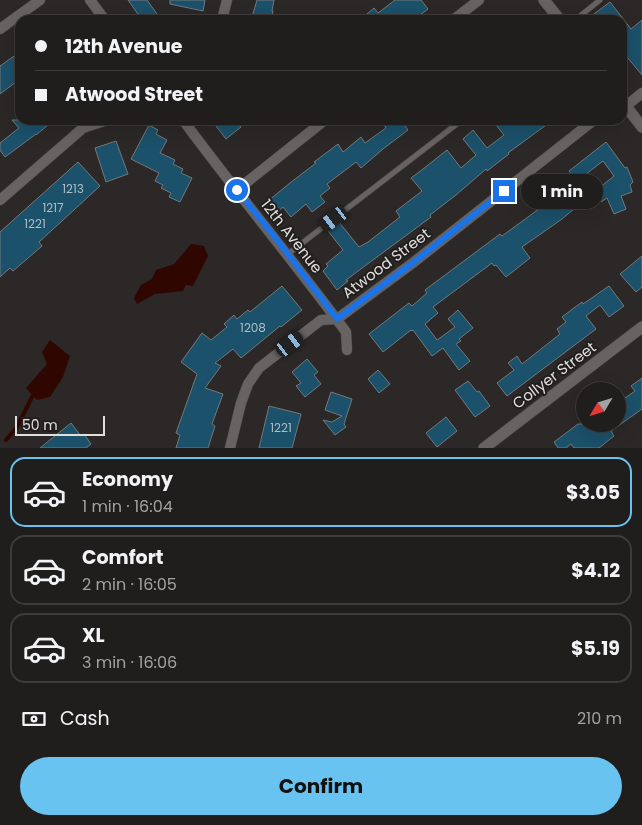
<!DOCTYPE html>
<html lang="en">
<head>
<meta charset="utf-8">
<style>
	body { margin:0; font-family:Poppins,sans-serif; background:#282726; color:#f1f3f6; height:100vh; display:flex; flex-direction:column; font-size:19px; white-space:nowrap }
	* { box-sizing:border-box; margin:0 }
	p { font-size:16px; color:#a2a2a4 }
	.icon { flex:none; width:28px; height:28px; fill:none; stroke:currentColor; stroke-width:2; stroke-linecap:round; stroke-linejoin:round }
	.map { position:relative; height:448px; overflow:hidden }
	.side { display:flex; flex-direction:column; background:#201e1d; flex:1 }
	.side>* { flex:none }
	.top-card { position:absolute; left:15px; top:15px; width:612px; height:110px; border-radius:15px; box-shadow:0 5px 20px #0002,0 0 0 1px #3d3c3b; display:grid; align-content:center; height:110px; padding:0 20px; background:#201e1d }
	.needle { width:32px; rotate:232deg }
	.tools { position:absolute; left:576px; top:382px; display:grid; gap:10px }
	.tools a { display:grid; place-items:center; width:50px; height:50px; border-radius:50%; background:#201e1d; box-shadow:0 5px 20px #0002,0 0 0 1px #3d3c3b; font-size:25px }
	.scale { position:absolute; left:15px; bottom:12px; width:90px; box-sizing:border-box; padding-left:5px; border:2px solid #e0dfde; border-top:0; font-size:14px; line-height:18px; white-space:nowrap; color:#e0dfde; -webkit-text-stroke:4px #211f1e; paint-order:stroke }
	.end { position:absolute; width:22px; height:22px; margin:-11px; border:6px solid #1a73e8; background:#fff; box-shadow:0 0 0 2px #fff }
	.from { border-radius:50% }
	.bubble { position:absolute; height:35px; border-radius:18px; background:#201e1d; box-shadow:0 5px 20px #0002,0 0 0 1px #3d3c3b; font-size:16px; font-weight:700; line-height:35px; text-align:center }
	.car { position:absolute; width:15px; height:30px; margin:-15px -8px; border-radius:6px; box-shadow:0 0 4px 1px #0007; background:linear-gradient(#222 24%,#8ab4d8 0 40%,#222 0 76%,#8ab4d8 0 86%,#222 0) }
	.top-card b { display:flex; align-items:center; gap:18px; height:48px; font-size:19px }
	.top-card b+b { border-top:1px solid #3d3c3b }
	.top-card i { width:12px; height:12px; background:#f1f3f6 }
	ul { padding:9px 0 0; list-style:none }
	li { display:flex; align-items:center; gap:15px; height:70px; margin:0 10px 8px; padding:0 10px; border:2px solid #3d3c3b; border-radius:15px }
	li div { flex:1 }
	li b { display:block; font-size:19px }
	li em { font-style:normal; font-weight:700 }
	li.on { border-color:#69c3f1 }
	li>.icon { width:45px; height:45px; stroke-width:1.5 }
	.pay { display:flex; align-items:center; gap:12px; height:55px; padding:0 20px; font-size:19px }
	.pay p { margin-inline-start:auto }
	.cta { display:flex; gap:10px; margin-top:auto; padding:10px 20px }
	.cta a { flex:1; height:58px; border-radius:30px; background:#69c3f1; color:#111; font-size:20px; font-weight:700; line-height:58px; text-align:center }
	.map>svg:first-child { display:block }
	.water { fill:#2f0700 }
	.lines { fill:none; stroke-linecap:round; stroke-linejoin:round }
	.stream { stroke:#2f0700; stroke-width:4 }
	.building { fill:#1b516a; stroke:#75787a }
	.service-casing { stroke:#494746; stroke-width:6 }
	.minor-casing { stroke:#494746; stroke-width:11 }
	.tertiary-casing { stroke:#494746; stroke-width:12 }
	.service { stroke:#666362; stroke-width:5 }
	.minor { stroke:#666362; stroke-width:10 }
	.tertiary { stroke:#666362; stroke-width:11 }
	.route { stroke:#1a73e8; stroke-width:6 }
	.labels { text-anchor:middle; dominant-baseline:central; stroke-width:4; stroke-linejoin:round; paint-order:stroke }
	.number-label { font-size:12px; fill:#afbcc1 }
	.street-label { font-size:15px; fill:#e0dfde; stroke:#211f1e }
</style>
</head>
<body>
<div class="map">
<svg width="642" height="448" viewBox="0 0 642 448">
	<rect width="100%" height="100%" fill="#2b2827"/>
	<g class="water">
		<polygon points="191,244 204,246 208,256 193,286 186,285 183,291 155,294 137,304 134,298 141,285 152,279 156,270 174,264"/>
		<polygon points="50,340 70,356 63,377 50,397 37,400 26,388 47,364 42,352"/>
	</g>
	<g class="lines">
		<polyline class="stream" points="6,440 17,427 33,395"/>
	</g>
	<g class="building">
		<polygon points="128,0 147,0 157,14 155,16 158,20 142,20"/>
		<polygon points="170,0 205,0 203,11 170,4"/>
		<polygon points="257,0 274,0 272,11 273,11 271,20 251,20"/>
		<polygon points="395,0 421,0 428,9 414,20 360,20 374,8 378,13"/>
		<polygon points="610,2 631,29 642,20 642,75 622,51 622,20 598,20 594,14"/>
		<polygon points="20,52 20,79 0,94 0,66"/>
		<polygon points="12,120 54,120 36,135 36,134 5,157 0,150 0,143 19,128"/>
		<polygon points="223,120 236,120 241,127 226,139 216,126"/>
		<polygon points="380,120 401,120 408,130 383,149 361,168 356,162 327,184 330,188 320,196 325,202 312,212 306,204 291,217 283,207 277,212 268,201 290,183 316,163 314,162 338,144 343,152 361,137 365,143 386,128"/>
		<polygon points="492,120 553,120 508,153 509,154 487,171 486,169 456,195 430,215 431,217 346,280 348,281 337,290 323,271 328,266 326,264 343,250 328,231 339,222 359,247 368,242 400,217 396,211 422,191 411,178 423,169 447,150 461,168 476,155 463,139 473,130 487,148 504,135"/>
		<polygon points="149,125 158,130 156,134 167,140 160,153 175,160 173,164 183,169 181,173 192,178 180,202 169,197 171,193 161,188 163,185 155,181 159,173 131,159"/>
		<polygon points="116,141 128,174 106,182 95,148"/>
		<polygon points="606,142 625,168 627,167 633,182 630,185 632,192 621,196 626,209 614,214 607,198 601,202 594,192 614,176 603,161 577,181 569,171"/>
		<polygon points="78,162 100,186 39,242 42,246 13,271 10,268 0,277 0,232"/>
		<polygon points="562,183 580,204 562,219 522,247 530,258 506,277 496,265 494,266 492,263 433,307 438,313 425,324 437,340 455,327 448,319 458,310 473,328 459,339 461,341 456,344 470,361 459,370 443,348 432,356 413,330 412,331 411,330 383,352 369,334 409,303 412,306 427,293 425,290 500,234 502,236 543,206 540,202"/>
		<polygon points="642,256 642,287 636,292 620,274"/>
		<polygon points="282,286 302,310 281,327 280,326 241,358 233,349 215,363 221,366 205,388 223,394 212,424 215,426 208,448 176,448 180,435 176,433 197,374 181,362 202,333 211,340 227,327 224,324 234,315 237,319 248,310 250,312"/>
		<polygon points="609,286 624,306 609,317 600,305 586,316 596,329 507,396 497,383 514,370 508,363 517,356 522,364 560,334 557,329 566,322 562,317 582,302 583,304"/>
		<polygon points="307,359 318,372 314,375 321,384 305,397 296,386 301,383 292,372"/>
		<polygon points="378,370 390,384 379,393 368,379"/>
		<polygon points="642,378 642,409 611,431 614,436 599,448 574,448 571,444 566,448 558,448 554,442 578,424 618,424 618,403 635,391 631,386"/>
		<polygon points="468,381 477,392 479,391 490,406 475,417 455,390"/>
		<polygon points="331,392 352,399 344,424 346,427 335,435 323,420 332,422 342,416 325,410"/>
		<polygon points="269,406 301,414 292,448 259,448"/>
		<polygon points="446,417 457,431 437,447 426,433"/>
		<polygon points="71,423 81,436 84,434 91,444 86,448 40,448"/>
	</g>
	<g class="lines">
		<defs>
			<g id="service">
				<polyline points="575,20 600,0"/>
				<polyline points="288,254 462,120"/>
			</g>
			<g id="minor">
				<polyline points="90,0 105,20"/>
				<polyline points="222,20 227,0"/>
				<polyline points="453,20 479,0"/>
				<polyline points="0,29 40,0"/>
				<polyline points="626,106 642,93"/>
				<path d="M183,120C236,192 293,260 346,332L347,350"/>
				<polyline points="237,190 325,120"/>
				<polyline points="0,200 83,128 107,120"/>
				<polyline points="230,448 241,403 248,384 259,368 321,320 337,319 414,262 594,120"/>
			</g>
			<g id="tertiary">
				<polyline points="544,0 560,20"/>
				<polyline points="622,101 642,127"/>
				<polyline points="484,448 642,327"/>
			</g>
		</defs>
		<use href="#service" class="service-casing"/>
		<use href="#minor" class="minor-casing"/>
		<use href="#tertiary" class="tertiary-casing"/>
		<use href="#service" class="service"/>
		<use href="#minor" class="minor"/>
		<use href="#tertiary" class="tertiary"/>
	</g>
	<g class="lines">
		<polyline class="route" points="237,190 281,245 337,319 414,262 504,191"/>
	</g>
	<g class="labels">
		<g class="number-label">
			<text x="73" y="188">1213</text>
			<text x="53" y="207">1217</text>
			<text x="35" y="223">1221</text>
			<text x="253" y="327">1208</text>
			<text x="281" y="427">1221</text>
		</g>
		<g class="street-label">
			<text transform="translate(292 236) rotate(52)">12th Avenue</text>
			<text transform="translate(386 263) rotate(-37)">Atwood Street</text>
			<text transform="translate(554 375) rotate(-37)">Collyer Street</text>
		</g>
	</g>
</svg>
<div class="tools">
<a><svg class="needle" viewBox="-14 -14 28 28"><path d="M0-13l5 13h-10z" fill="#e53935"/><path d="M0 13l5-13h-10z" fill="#a2a2a4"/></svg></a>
</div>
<div class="scale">50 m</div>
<i class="end from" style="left:237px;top:190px"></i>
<i class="end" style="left:504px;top:191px"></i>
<div class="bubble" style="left:521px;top:174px;width:82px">1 min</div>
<i class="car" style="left:334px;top:219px;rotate:233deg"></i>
<i class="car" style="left:290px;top:344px;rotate:53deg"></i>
<div class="top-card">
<b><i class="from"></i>12th Avenue</b>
<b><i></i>Atwood Street</b>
</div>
</div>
<section class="side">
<ul>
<li class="on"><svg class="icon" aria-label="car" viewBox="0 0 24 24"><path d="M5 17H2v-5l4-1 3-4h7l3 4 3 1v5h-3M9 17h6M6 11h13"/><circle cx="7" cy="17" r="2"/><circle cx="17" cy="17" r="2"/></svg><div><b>Economy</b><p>1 min · 16:04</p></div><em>$3.05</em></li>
<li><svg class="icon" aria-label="car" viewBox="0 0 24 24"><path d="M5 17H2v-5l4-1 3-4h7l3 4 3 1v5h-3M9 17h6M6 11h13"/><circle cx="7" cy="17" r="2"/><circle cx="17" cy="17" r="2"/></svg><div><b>Comfort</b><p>2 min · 16:05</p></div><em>$4.12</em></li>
<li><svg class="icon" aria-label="car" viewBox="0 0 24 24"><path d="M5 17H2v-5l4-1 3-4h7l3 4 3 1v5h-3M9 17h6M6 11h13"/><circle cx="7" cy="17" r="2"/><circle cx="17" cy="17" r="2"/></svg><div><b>XL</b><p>3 min · 16:06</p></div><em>$5.19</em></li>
</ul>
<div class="pay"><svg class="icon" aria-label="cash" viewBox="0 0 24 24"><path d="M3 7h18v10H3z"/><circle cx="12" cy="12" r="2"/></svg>Cash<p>210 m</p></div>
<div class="cta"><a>Confirm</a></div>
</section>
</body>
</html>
